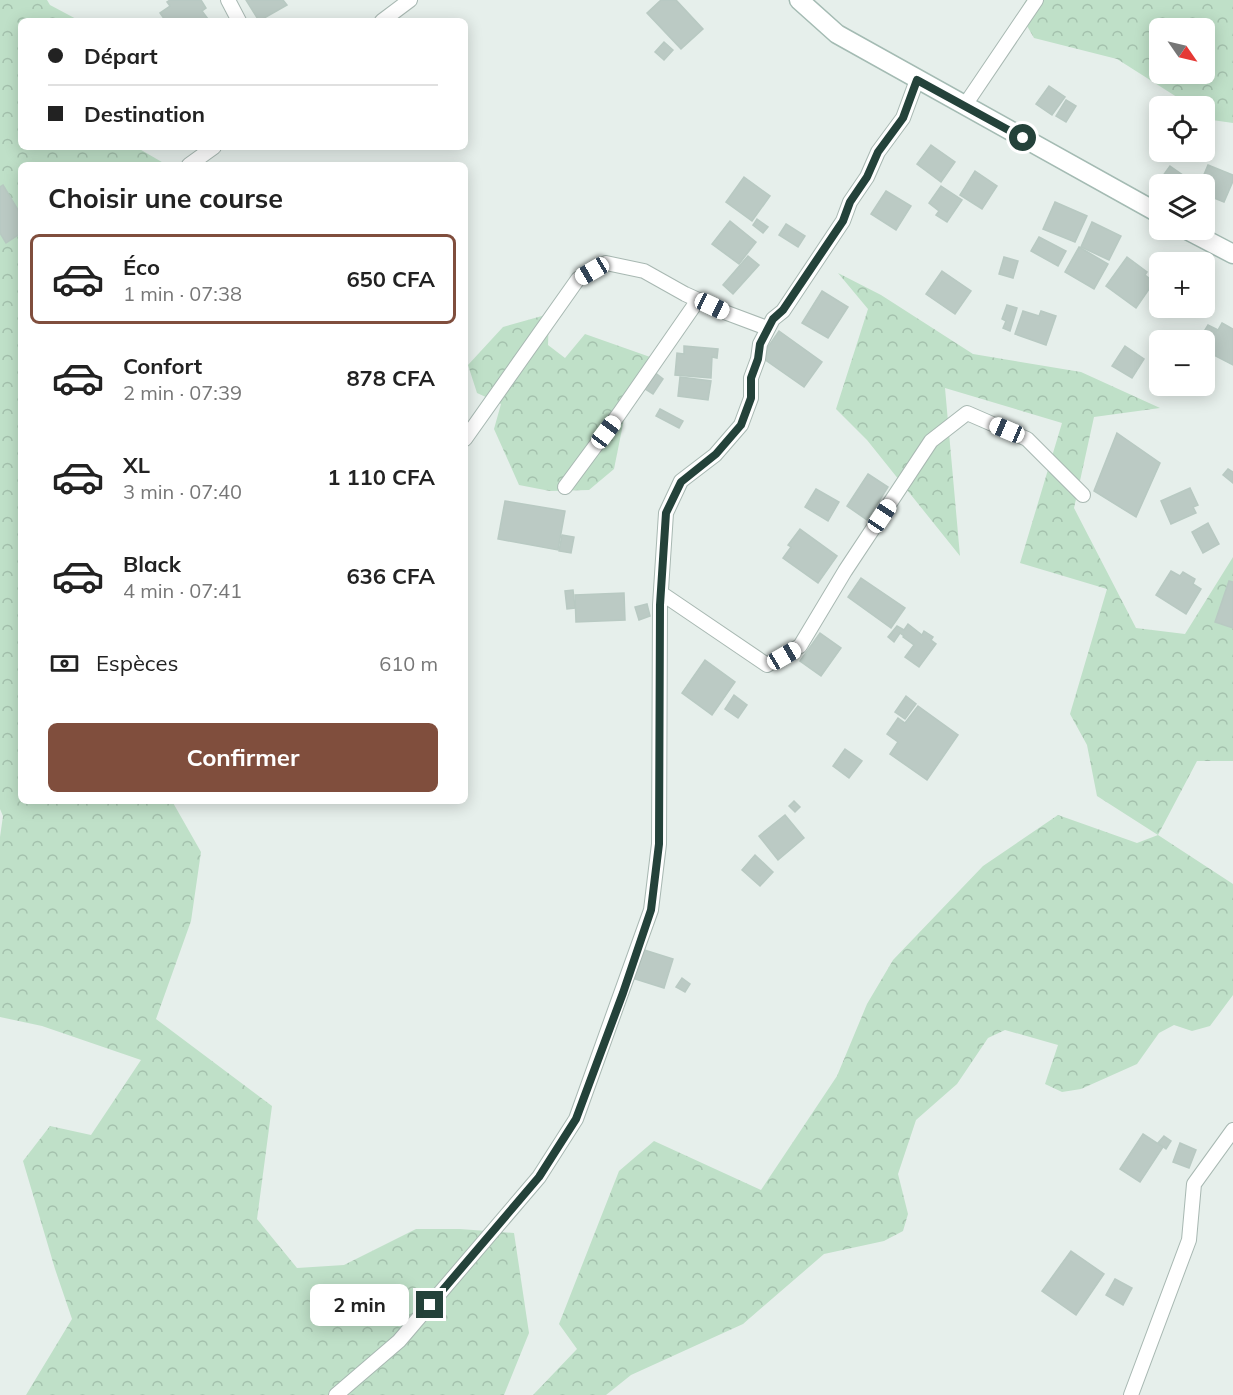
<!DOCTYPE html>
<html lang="fr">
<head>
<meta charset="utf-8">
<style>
	body { margin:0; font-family:Mulish,sans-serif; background:#f6f6f6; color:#222; height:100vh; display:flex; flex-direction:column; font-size:22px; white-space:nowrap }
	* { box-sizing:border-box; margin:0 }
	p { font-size:20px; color:#767676 }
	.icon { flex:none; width:33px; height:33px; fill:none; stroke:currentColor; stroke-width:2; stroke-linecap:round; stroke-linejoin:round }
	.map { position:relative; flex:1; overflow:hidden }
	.drawer { position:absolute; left:18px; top:162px; width:450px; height:642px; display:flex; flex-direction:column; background:#fff; border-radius:9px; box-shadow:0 3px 15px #0003 }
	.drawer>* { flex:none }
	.hud { position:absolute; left:18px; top:18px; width:450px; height:132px; border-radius:9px; box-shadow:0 3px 15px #0003; display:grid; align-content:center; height:132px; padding:0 30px; background:#fff }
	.needle { width:39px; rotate:124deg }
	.fabs { position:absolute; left:1149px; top:18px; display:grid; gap:12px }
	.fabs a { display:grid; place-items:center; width:66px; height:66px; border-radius:9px; background:#fff; box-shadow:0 3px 15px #0003; font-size:30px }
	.end { position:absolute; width:27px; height:27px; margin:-14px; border:8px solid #24423a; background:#fff; box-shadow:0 0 0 3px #fff }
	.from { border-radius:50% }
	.bubble { position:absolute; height:42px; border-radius:9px; background:#fff; box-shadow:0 3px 15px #0003; font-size:20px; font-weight:700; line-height:42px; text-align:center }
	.car { position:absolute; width:18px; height:36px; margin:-18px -9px; border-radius:8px; box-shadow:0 0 4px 2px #0007; background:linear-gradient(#fff 24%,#345 0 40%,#fff 0 76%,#345 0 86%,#fff 0) }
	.hud b { display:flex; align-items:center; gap:21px; height:57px; font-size:22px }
	.hud b+b { border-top:2px solid #e0e0e0 }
	.hud i { width:15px; height:15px; background:#222 }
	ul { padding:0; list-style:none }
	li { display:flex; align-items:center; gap:18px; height:90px; margin:0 12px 9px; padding:0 18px; border:3px solid transparent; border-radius:9px }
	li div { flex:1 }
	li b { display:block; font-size:22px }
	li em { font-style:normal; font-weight:700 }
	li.active { border-color:#804e3d }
	li>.icon { width:54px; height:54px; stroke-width:1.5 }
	h2 { padding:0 30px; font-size:27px; line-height:72px }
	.pay { display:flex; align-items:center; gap:15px; height:66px; padding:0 30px; font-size:22px }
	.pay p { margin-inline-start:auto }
	.action { display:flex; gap:12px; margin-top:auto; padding:12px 30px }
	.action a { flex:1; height:69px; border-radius:9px; background:#804e3d; color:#fff; font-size:24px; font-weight:700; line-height:69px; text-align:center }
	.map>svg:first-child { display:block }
	.forest { fill:url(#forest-crowns); fill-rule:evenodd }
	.building { fill:#bbcac4; stroke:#b8c9c2; stroke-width:1.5 }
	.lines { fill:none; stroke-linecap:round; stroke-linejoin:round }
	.minor-casing { stroke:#a8b8b2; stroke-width:16 }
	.secondary-casing { stroke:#a4bbb3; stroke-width:21 }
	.minor { stroke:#fff; stroke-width:14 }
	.secondary { stroke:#fff; stroke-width:18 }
	.route { stroke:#24423a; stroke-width:8 }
</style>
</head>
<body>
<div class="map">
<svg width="1233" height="1395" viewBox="0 0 1233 1395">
	<defs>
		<pattern id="forest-crowns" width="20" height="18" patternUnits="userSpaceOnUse" patternTransform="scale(1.5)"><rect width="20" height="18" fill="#bfe0c8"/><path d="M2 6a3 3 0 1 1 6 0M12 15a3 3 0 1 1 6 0" fill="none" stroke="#a4c1ad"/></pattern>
	</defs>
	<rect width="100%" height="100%" fill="#e6efeb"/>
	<g class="forest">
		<polygon points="0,0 47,0 50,5 80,21 21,21 21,147 136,147 167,165 21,165 21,801 172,801 201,852 191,921 156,1019 272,1106 257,1219 297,1268 344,1265 416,1229 460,1229 514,1233 529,1333 504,1395 26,1395 72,1319 55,1269 23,1161 50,1126 91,1135 141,1060 42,1026 0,1017 0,837 3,816 0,809"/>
		<path d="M1026,0H1233V123L1212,120L1205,115L1204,106H1191L1117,59L1034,38L1019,12ZM1160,28H1204V74H1160Z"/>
		<polygon points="838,273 881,295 973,354 1081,372 1160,408 1094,417 1074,508 1136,628 1185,634 1233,557 1233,761 1197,761 1158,835 1233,884 1233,995 1210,1026 1192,1031 1174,1025 1159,1033 1137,1064 1081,1089 1062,1092 1045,1084 1058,1045 1005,1030 988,1038 957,1084 916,1120 898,1174 908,1214 903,1231 884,1241 824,1254 743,1324 631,1375 606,1395 533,1395 577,1349 559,1324 619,1171 654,1141 761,1190 837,1076 867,1004 893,960 983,866 1058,815 1137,843 1158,835 1097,796 1087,745 1070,714 1107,589 1020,563 1062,423 945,388 960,556 867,440 836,409 868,309"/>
		<polygon points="549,314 548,345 565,358 585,334 653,358 626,409 614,469 589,490 550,491 519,485 494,429 501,404 477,393 468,365 503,327"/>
	</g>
	<g class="building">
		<polygon points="170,0 201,0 206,8 202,11 208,19 163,21 165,20 160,13 170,6 167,2"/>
		<polygon points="246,0 283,0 287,5 259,21"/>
		<polygon points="661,0 676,0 703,29 681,49 647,13"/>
		<polygon points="664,42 673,50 664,60 655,52"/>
		<polygon points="1049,86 1065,97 1052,115 1036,104"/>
		<polygon points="1066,100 1076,106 1066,122 1056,116"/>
		<polygon points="931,145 955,162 941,182 917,164"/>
		<polygon points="1208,165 1233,175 1233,181 1224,202 1204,194 1204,184 1200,184"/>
		<polygon points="1170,166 1187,178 1183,184 1173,184 1162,177"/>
		<polygon points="975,171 997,186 982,209 960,195"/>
		<polygon points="744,177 770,196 752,221 726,202"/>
		<polygon points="3,185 21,215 21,233 6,243 0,233 0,187"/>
		<polygon points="941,186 962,200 947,222 936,215 939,211 929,203"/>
		<polygon points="886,191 911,206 896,230 871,214"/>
		<polygon points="1055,202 1087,216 1075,242 1043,229"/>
		<polygon points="757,219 768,227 763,233 753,225"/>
		<polygon points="730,221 756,242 739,264 712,244"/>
		<polygon points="1092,222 1121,236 1109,260 1081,247"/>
		<polygon points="786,224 805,236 798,247 779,235"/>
		<polygon points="1039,237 1066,251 1058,266 1031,251"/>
		<polygon points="1079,247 1108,264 1094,289 1065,272"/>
		<polygon points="748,256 759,265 733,294 723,285"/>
		<polygon points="1004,257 1018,261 1013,278 999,274"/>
		<polygon points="1127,257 1147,272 1145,275 1154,282 1136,308 1106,286"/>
		<polygon points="942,271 971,291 955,314 926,294"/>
		<polygon points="822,291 848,307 828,338 802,323"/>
		<polygon points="1007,305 1017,308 1010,331 1003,328 1006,321 1002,319"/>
		<polygon points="1023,311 1039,316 1041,311 1056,316 1046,345 1015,334"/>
		<polygon points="1222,323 1233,329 1233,365 1204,350 1208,342 1205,340 1209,332 1205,330 1208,325 1218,330"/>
		<polygon points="779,331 822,362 804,387 761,357"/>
		<polygon points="684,346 718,349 717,358 712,357 711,378 675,375 677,353 684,354"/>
		<polygon points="1125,346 1144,359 1132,378 1112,366"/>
		<polygon points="1204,366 1214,372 1202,390 1195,386 1204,386"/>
		<polygon points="653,371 663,379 653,394 642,387"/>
		<polygon points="680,377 711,381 708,400 678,396"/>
		<polygon points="660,409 683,421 679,428 656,416"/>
		<polygon points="1117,433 1160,463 1136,517 1094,491"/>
		<polygon points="1228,469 1233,472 1233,483 1223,475"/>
		<polygon points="868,474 888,487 867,520 847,506"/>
		<polygon points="1190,488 1198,505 1193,507 1196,513 1171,524 1161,501"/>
		<polygon points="816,489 839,502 828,521 805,507"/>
		<polygon points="505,501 565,511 558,550 498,539"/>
		<polygon points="1208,523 1219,544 1203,553 1192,532"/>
		<polygon points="800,529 837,556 818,583 783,558 791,547 788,545"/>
		<polygon points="562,535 574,537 571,553 559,551"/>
		<polygon points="1171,571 1180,576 1183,572 1195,579 1193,584 1201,589 1186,614 1156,595"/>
		<polygon points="861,578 905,608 891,628 848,597"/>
		<polygon points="1229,581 1233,582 1233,628 1215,622"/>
		<polygon points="573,590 575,608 567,609 565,591"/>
		<polygon points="624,593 625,620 576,622 575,595"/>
		<polygon points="647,604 650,616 639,620 635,607"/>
		<polygon points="908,624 922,635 924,631 933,637 931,640 936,644 919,667 905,657 914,645 903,637 904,636 900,633 894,642 888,637 897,626 904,630"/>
		<polygon points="820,633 841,648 821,676 800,661"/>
		<polygon points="705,660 735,682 712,715 682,693"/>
		<polygon points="734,695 747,705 738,718 725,709"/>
		<polygon points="906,696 916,704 905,719 895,712"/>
		<polygon points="918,706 958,735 927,780 890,754 898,742 887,734 898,718 905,723"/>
		<polygon points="845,749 862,761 849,778 833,766"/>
		<polygon points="794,801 800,807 795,812 789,806"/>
		<polygon points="785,815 804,838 778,860 759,836"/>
		<polygon points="755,855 773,872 760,886 742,870"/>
		<polygon points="638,948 673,959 664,988 629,977"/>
		<polygon points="682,978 690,984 685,992 676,987"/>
		<polygon points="1143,1134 1163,1147 1140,1182 1120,1169"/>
		<polygon points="1164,1136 1171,1141 1166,1149 1158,1143"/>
		<polygon points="1180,1143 1196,1150 1189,1168 1173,1162"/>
		<polygon points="1071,1251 1104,1274 1076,1315 1042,1291"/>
		<polygon points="1115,1279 1132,1288 1123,1305 1106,1295"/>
	</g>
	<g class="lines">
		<defs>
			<g id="minor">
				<polyline points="228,0 239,21"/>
				<polyline points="382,21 410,0"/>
				<polyline points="965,105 1036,0"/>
				<polyline points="189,165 214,147"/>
				<polyline points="465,439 578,279 606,263 644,271 685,294 727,313 767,328"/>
				<polyline points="565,487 619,414 698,300"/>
				<polyline points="661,593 767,665 800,646 845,571 931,441 967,413 1027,439 1083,495"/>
				<polyline points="336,1395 399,1341 539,1177 576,1119 651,910 659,844 660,605 666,513 681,481 715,455 741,425 751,398 751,378 758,359 760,344 773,319 783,311 843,221 850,202 867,177 878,152 903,118 917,80"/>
				<polyline points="1131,1395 1189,1240 1194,1184 1233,1130"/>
			</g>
			<g id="secondary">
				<polyline points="799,0 837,34 1160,214"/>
				<polyline points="1187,230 1233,254"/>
			</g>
		</defs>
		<use href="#minor" class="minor-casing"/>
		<use href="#secondary" class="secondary-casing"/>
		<use href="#minor" class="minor"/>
		<use href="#secondary" class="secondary"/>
	</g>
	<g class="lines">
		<polyline class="route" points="430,1305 539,1177 576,1119 623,993 651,910 659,844 660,605 666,513 681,482 716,454 741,425 751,398 751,378 758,359 760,344 773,319 783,310 843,221 850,202 867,177 878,152 903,118 917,80 1023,138"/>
	</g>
</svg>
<div class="fabs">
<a><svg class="needle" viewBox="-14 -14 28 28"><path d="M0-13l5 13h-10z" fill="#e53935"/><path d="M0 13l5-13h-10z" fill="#767676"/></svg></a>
<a><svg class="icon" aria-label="locate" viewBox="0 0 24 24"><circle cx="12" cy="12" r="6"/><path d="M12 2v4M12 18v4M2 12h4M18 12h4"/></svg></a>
<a><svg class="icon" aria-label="layers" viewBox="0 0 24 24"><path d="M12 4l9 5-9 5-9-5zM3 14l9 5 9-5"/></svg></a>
<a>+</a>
<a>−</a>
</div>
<i class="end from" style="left:1023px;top:138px"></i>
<i class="end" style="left:430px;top:1305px"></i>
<div class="bubble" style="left:310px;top:1284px;width:99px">2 min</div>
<i class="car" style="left:592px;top:271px;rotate:240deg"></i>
<i class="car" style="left:712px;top:306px;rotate:115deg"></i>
<i class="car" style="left:1007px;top:430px;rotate:293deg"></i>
<i class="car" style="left:606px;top:432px;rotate:37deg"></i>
<i class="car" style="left:882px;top:516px;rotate:34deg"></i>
<i class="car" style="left:784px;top:656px;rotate:60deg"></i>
<div class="hud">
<b><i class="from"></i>Départ</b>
<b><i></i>Destination</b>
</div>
<section class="drawer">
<h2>Choisir une course</h2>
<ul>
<li class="active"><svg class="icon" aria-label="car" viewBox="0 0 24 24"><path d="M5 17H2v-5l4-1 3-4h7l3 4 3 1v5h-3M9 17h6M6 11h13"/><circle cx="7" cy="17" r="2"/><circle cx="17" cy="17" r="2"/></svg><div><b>Éco</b><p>1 min · 07:38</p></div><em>650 CFA</em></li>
<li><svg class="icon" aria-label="car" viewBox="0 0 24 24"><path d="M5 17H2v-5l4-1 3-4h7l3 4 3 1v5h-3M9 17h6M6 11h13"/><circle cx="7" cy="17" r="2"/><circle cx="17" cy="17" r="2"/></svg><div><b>Confort</b><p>2 min · 07:39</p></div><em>878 CFA</em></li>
<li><svg class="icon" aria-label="car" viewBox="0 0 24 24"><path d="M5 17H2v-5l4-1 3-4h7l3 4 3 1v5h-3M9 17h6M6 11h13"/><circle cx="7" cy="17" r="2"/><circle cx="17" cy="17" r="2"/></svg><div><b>XL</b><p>3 min · 07:40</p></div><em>1 110 CFA</em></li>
<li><svg class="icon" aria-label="car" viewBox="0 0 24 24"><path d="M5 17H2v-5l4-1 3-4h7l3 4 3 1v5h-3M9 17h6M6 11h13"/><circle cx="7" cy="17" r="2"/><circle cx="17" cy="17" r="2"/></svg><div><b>Black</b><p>4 min · 07:41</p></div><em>636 CFA</em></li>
</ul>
<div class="pay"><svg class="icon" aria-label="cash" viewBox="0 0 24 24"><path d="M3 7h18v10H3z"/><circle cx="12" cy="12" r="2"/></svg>Espèces<p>610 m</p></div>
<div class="action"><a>Confirmer</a></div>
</section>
</div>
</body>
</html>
